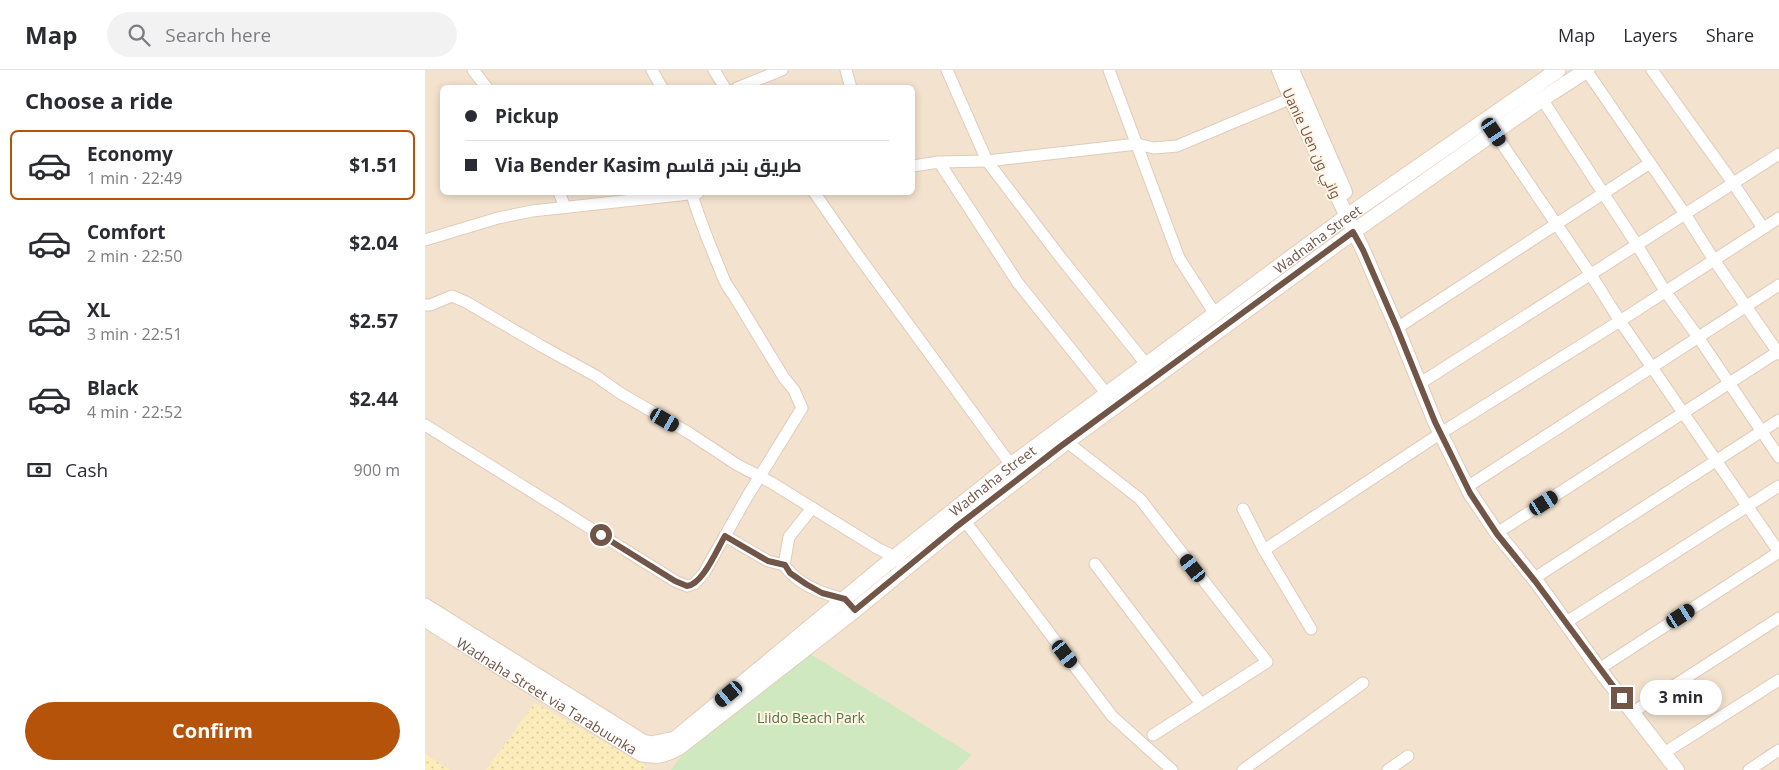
<!DOCTYPE html>
<html lang="en">
<head>
<meta charset="utf-8">
<style>
	body { margin:0; font-family:"Open Sans",Cairo,sans-serif; background:#f2f2f3; color:#2b2b33; height:100vh; display:flex; flex-direction:column; font-size:19px; white-space:nowrap }
	* { box-sizing:border-box; margin:0 }
	p { font-size:16px; color:#7c7c81 }
	.icon { flex:none; width:28px; height:28px; fill:none; stroke:currentColor; stroke-width:2; stroke-linecap:round; stroke-linejoin:round }
	.map { position:relative; flex:1; overflow:hidden }
	.side { display:flex; flex-direction:column; background:#fff; width:425px }
	.side>* { flex:none }
	.guide { position:absolute; left:15px; top:15px; width:475px; height:110px; border-radius:8px; box-shadow:0 2px 8px #0003; display:grid; align-content:center; height:110px; padding:0 25px; background:#fff }
	.end { position:absolute; width:22px; height:22px; margin:-11px; border:6px solid #715648; background:#fff; box-shadow:0 0 0 2px #fff }
	.from { border-radius:50% }
	.bubble { position:absolute; height:35px; border-radius:18px; background:#fff; box-shadow:0 2px 8px #0003; font-size:16px; font-weight:700; line-height:35px; text-align:center }
	.car { position:absolute; width:15px; height:30px; margin:-15px -8px; border-radius:6px; box-shadow:0 0 4px 1px #0007; background:linear-gradient(#222 24%,#8ab4d8 0 40%,#222 0 76%,#8ab4d8 0 86%,#222 0) }
	.guide b { display:flex; align-items:center; gap:18px; height:48px; font-size:19px }
	.guide b+b { border-top:1px solid #e1e1e2 }
	.guide i { width:12px; height:12px; background:#2b2b33 }
	ul { padding:0; list-style:none }
	li { display:flex; align-items:center; gap:15px; height:70px; margin:0 10px 8px; padding:0 15px; border:2px solid transparent; border-radius:8px }
	li div { flex:1 }
	li b { display:block; font-size:19px }
	li em { font-style:normal; font-weight:700 }
	li.selected { border-color:#b45309 }
	li>.icon { width:45px; height:45px; stroke-width:1.5 }
	h2 { padding:0 25px; font-size:22px; line-height:60px }
	.pay { display:flex; align-items:center; gap:12px; height:55px; padding:0 25px; font-size:19px }
	.pay p { margin-inline-start:auto }
	.button { display:flex; gap:10px; margin-top:auto; padding:10px 25px }
	.button a { flex:1; height:58px; border-radius:30px; background:#b45309; color:#fff; font-size:20px; font-weight:700; line-height:58px; text-align:center }
	header { display:flex; align-items:center; gap:30px; box-sizing:border-box; height:70px; padding:0 25px; background:#fff; border-bottom:1px solid #e1e1e2 }
	header strong { font-size:24px }
	nav { display:flex; gap:28px; margin-inline-start:auto; font-size:18px }
	.search { width:350px; height:45px; background:#f2f2f3; display:flex; align-items:center; gap:12px; box-sizing:border-box; padding:0 18px; border-radius:28px; color:#7c7c81; font-size:19px }
	main { display:flex; flex:1; min-height:0 }
	.map>svg:first-child { display:block }
	.residential { fill:#f3e2ce; fill-rule:evenodd }
	.sand { fill:url(#sand-dots) }
	.park { fill:#d0e8bf }
	.lines { fill:none; stroke-linecap:round; stroke-linejoin:round }
	.minor-casing { stroke:#dfccbc; stroke-width:13 }
	.tertiary-casing { stroke:#dfccbc; stroke-width:16 }
	.secondary-casing { stroke:#e4cdba; stroke-width:17 }
	.minor { stroke:#fff; stroke-width:11 }
	.tertiary { stroke:#fff; stroke-width:14 }
	.secondary { stroke:#fff; stroke-width:15 }
	.route { stroke:#715648; stroke-width:6 }
	.labels { text-anchor:middle; dominant-baseline:central; stroke-width:4; stroke-linejoin:round; paint-order:stroke }
	.street-label { font-size:14px; fill:#715648; stroke:#fff4e5 }
	.park-label { font-size:14px; fill:#517741; stroke:#fff4e5 }
</style>
</head>
<body>
<header>
<strong>Map</strong>
<div class="search"><svg class="icon" aria-label="search" viewBox="0 0 24 24"><circle cx="10" cy="10" r="6"/><path d="M15 15l6 6"/></svg>Search here</div>
<nav><a>Map</a><a>Layers</a><a>Share</a></nav>
</header>
<main>
<section class="side">
<h2>Choose a ride</h2>
<ul>
<li class="selected"><svg class="icon" aria-label="car" viewBox="0 0 24 24"><path d="M5 17H2v-5l4-1 3-4h7l3 4 3 1v5h-3M9 17h6M6 11h13"/><circle cx="7" cy="17" r="2"/><circle cx="17" cy="17" r="2"/></svg><div><b>Economy</b><p>1 min · 22:49</p></div><em>$1.51</em></li>
<li><svg class="icon" aria-label="car" viewBox="0 0 24 24"><path d="M5 17H2v-5l4-1 3-4h7l3 4 3 1v5h-3M9 17h6M6 11h13"/><circle cx="7" cy="17" r="2"/><circle cx="17" cy="17" r="2"/></svg><div><b>Comfort</b><p>2 min · 22:50</p></div><em>$2.04</em></li>
<li><svg class="icon" aria-label="car" viewBox="0 0 24 24"><path d="M5 17H2v-5l4-1 3-4h7l3 4 3 1v5h-3M9 17h6M6 11h13"/><circle cx="7" cy="17" r="2"/><circle cx="17" cy="17" r="2"/></svg><div><b>XL</b><p>3 min · 22:51</p></div><em>$2.57</em></li>
<li><svg class="icon" aria-label="car" viewBox="0 0 24 24"><path d="M5 17H2v-5l4-1 3-4h7l3 4 3 1v5h-3M9 17h6M6 11h13"/><circle cx="7" cy="17" r="2"/><circle cx="17" cy="17" r="2"/></svg><div><b>Black</b><p>4 min · 22:52</p></div><em>$2.44</em></li>
</ul>
<div class="pay"><svg class="icon" aria-label="cash" viewBox="0 0 24 24"><path d="M3 7h18v10H3z"/><circle cx="12" cy="12" r="2"/></svg>Cash<p>900 m</p></div>
<div class="button"><a>Confirm</a></div>
</section>
<div class="map">
<svg width="1354" height="700" viewBox="0 0 1354 700">
	<defs>
		<pattern id="sand-dots" width="8" height="8" patternUnits="userSpaceOnUse" patternTransform="scale(1.25)"><rect width="8" height="8" fill="#fbecba"/><path d="M2 2h.1M6 6h.1" fill="none" stroke="#dacca1" stroke-width="1.8" stroke-linecap="round"/></pattern>
	</defs>
	<rect width="100%" height="100%" fill="#fbf0df"/>
	<path class="residential" d="M0,0H1354V700H219L221,696L110,633L61,700H25L0,684ZM18,18H488V122H18Z"/>
	<g class="sand">
		<polygon points="110,633 221,696 219,700 61,700"/>
		<polygon points="0,684 25,700 0,700"/>
	</g>
	<polygon class="park" points="384,583 547,685 532,700 246,700 261,680"/>
	<g class="lines">
		<defs>
			<g id="minor">
				<polyline points="48,0 62,18"/>
				<polyline points="227,0 237,18"/>
				<polyline points="289,0 300,18"/>
				<polyline points="421,0 426,18"/>
				<polyline points="522,0 562,91 636,188 721,294"/>
				<polyline points="684,0 754,188 790,244"/>
				<polyline points="1161,0 1260,144 1289,190 1354,284"/>
				<polyline points="1227,0 1308,113 1338,158"/>
				<polyline points="312,18 357,0"/>
				<polyline points="1117,29 1212,175 1240,221 1273,267 1354,387"/>
				<polyline points="1069,62 1166,205 1195,251 1354,482"/>
				<polyline points="514,92 593,213 681,323"/>
				<polyline points="488,96 514,92 562,91 712,74 729,78 752,76 874,25"/>
				<polyline points="134,122 140,137"/>
				<polyline points="389,122 429,180 586,395"/>
				<polyline points="0,170 73,148 107,141 273,123"/>
				<polyline points="0,235 5,235 27,226 41,232 118,277 171,306 195,323 264,363 311,394 347,413 452,478 470,487 475,492"/>
				<polyline points="972,258 1225,93"/>
				<polyline points="994,314 1354,84"/>
				<path d="M0,355L250,511L262,516L269,514L279,503L322,427L377,338L369,320L359,308L308,224C299,213 299,209 294,197C284,173 274,149 267,124"/>
				<polyline points="642,372 715,429 842,592 728,665"/>
				<polyline points="1042,417 1354,215"/>
				<path d="M387,438L364,467L359,495C373,515 397,524 420,529L422,531"/>
				<polyline points="818,439 839,480 886,559"/>
				<polyline points="540,451 687,646 747,700"/>
				<polyline points="1072,463 1354,281"/>
				<polyline points="300,466 343,491 359,495"/>
				<polyline points="839,480 1016,363 1195,251 1354,148"/>
				<polyline points="670,494 776,634"/>
				<polyline points="1108,509 1354,350"/>
				<polyline points="1140,553 1354,416"/>
				<polyline points="1174,599 1354,482"/>
				<polyline points="1208,642 1354,548"/>
				<polyline points="1239,683 1354,610"/>
				<polyline points="818,700 938,613"/>
				<polyline points="963,700 983,686"/>
				<polyline points="1324,700 1354,680"/>
			</g>
			<g id="tertiary">
				<polyline points="854,0 866,29 938,180 972,258 1010,352 1045,423 1072,463 1111,511 1174,599 1252,700"/>
				<polyline points="867,0 920,122"/>
			</g>
			<g id="secondary">
				<path id="s1" d="M0,536L218,672L226,674L250,669L470,487L586,395L921,147L1133,0"/>
				<path id="s2" d="M0,549L67,592L217,684C232,687 240,685 253,678L430,540L531,457L636,376L935,157L1114,31L1162,0"/>
			</g>
		</defs>
		<use href="#minor" class="minor-casing"/>
		<use href="#tertiary" class="tertiary-casing"/>
		<use href="#secondary" class="secondary-casing"/>
		<use href="#minor" class="minor"/>
		<use href="#tertiary" class="tertiary"/>
		<use href="#secondary" class="secondary"/>
	</g>
	<g class="lines">
		<path class="route" d="M176,465L250,511L262,516C278,514 292,479 300,466L343,491L360,495L365,503L381,514L397,523L420,529L430,540L531,457L636,376L928,162L938,180L972,258L1010,352L1045,423L1072,464L1110,511L1197,628"/>
	</g>
	<g class="labels">
		<g class="street-label">
			<text transform="translate(887 73) rotate(65)">Uanie Uen واني ون</text>
			<text stroke="none"><textPath href="#s1" startOffset="1104">Wadnaha Street</textPath></text>
			<text stroke="none"><textPath href="#s1" startOffset="699">Wadnaha Street</textPath></text>
			<text stroke="none"><textPath href="#s2" startOffset="144">Wadnaha Street via Tarabuunka</textPath></text>
		</g>
		<g class="park-label">
			<text x="386" y="647">Liido Beach Park</text>
		</g>
	</g>
</svg>
<i class="end from" style="left:176px;top:465px"></i>
<i class="end" style="left:1197px;top:628px"></i>
<div class="bubble" style="left:1215px;top:610px;width:82px">3 min</div>
<i class="car" style="left:1069px;top:62px;rotate:146deg"></i>
<i class="car" style="left:240px;top:350px;rotate:120deg"></i>
<i class="car" style="left:1119px;top:433px;rotate:57deg"></i>
<i class="car" style="left:768px;top:498px;rotate:322deg"></i>
<i class="car" style="left:1256px;top:546px;rotate:57deg"></i>
<i class="car" style="left:640px;top:584px;rotate:143deg"></i>
<i class="car" style="left:304px;top:624px;rotate:230deg"></i>
<div class="guide">
<b><i class="from"></i>Pickup</b>
<b><i></i>Via Bender Kasim طريق بندر قاسم</b>
</div>
</div>
</main>
</body>
</html>
